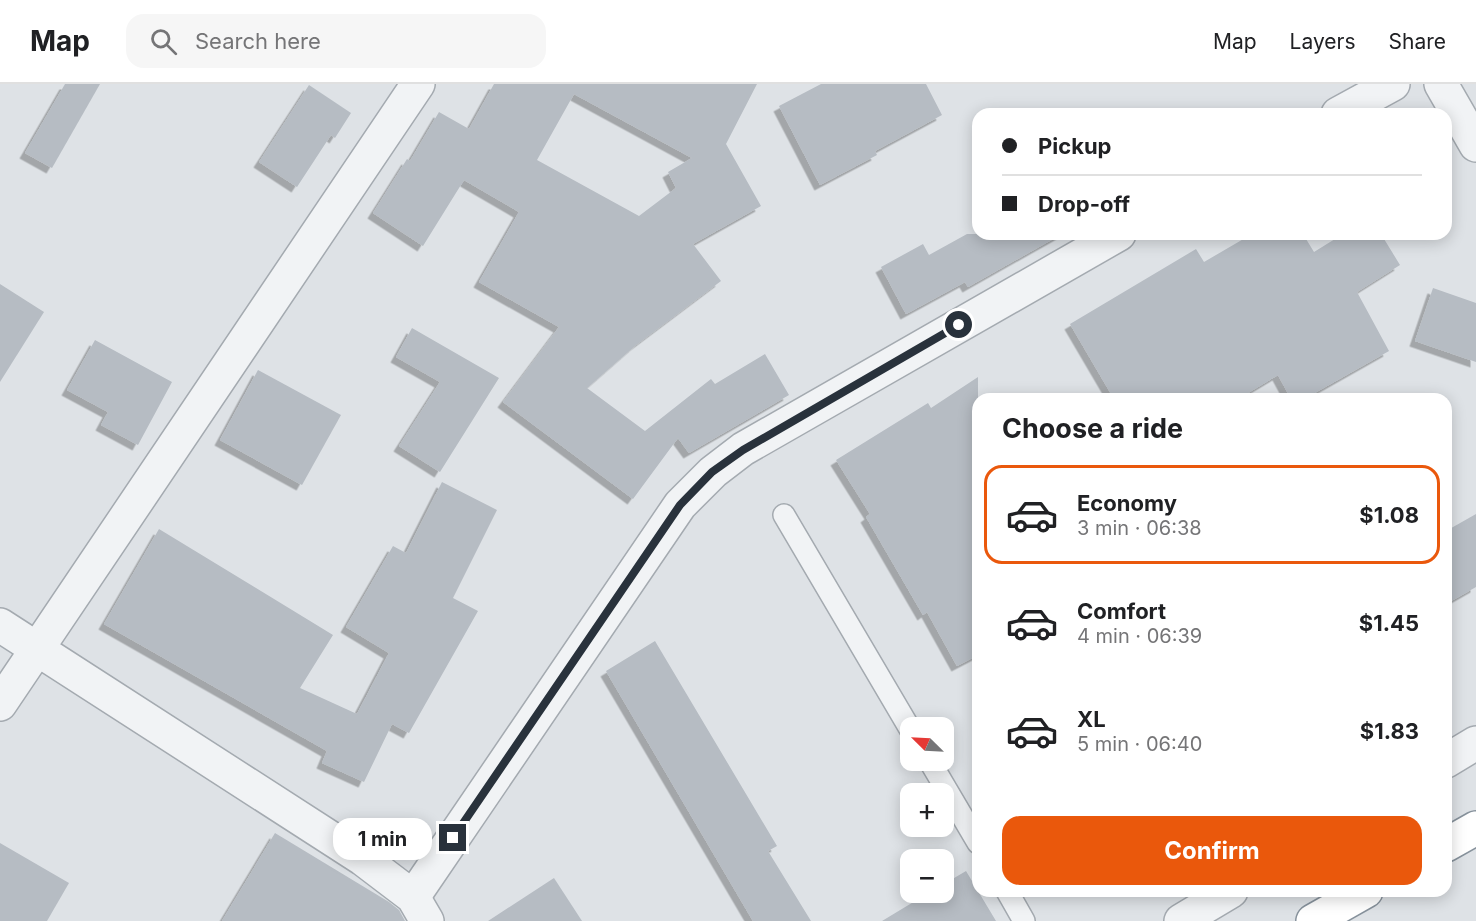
<!DOCTYPE html>
<html lang="en">
<head>
<meta charset="utf-8">
<style>
	body { margin:0; font-family:Inter,sans-serif; background:#f6f6f6; color:#202124; height:100vh; display:flex; flex-direction:column; font-size:22px; white-space:nowrap }
	* { box-sizing:border-box; margin:0 }
	p { font-size:20px; color:#757577 }
	.icon { flex:none; width:33px; height:33px; fill:none; stroke:currentColor; stroke-width:2; stroke-linecap:round; stroke-linejoin:round }
	.map { position:relative; flex:1; overflow:hidden }
	.details { position:absolute; left:972px; top:309px; width:480px; height:504px; display:flex; flex-direction:column; background:#fff; border-radius:18px; box-shadow:0 3px 15px #0003 }
	.details>* { flex:none }
	.top-card { position:absolute; left:972px; top:24px; width:480px; height:132px; border-radius:18px; box-shadow:0 3px 15px #0003; display:grid; align-content:center; height:132px; padding:0 30px; background:#fff }
	.needle { width:39px; rotate:294deg }
	.buttons { position:absolute; left:900px; top:633px; display:grid; gap:12px }
	.buttons a { display:grid; place-items:center; width:54px; height:54px; border-radius:12px; background:#fff; box-shadow:0 3px 15px #0003; font-size:30px }
	.end { position:absolute; width:27px; height:27px; margin:-14px; border:8px solid #29323c; background:#fff; box-shadow:0 0 0 3px #fff }
	.from { border-radius:50% }
	.bubble { position:absolute; height:42px; border-radius:18px; background:#fff; box-shadow:0 3px 15px #0003; font-size:20px; font-weight:700; line-height:42px; text-align:center }
	.top-card b { display:flex; align-items:center; gap:21px; height:57px; font-size:22px }
	.top-card b+b { border-top:2px solid #e0e0e0 }
	.top-card i { width:15px; height:15px; background:#202124 }
	ul { padding:0; list-style:none }
	li { display:flex; align-items:center; gap:18px; height:99px; margin:0 12px 9px; padding:0 18px; border:3px solid transparent; border-radius:18px }
	li div { flex:1 }
	li b { display:block; font-size:22px }
	li em { font-style:normal; font-weight:700 }
	li.selected { border-color:#ea580c }
	li>.icon { width:54px; height:54px; stroke-width:1.5 }
	h2 { padding:0 30px; font-size:27px; line-height:72px }
	.primary-button { display:flex; gap:12px; margin-top:auto; padding:12px 30px }
	.primary-button a { flex:1; height:69px; border-radius:18px; background:#ea580c; color:#fff; font-size:24px; font-weight:700; line-height:69px; text-align:center }
	header { display:flex; align-items:center; gap:36px; box-sizing:border-box; height:84px; padding:0 30px; background:#fff; border-bottom:2px solid #e0e0e0 }
	header strong { font-size:28px }
	nav { display:flex; gap:33px; margin-inline-start:auto; font-size:21px }
	.search { width:420px; height:54px; background:#f6f6f6; display:flex; align-items:center; gap:15px; box-sizing:border-box; padding:0 21px; border-radius:18px; color:#757577; font-size:22px }
	.map>svg:first-child { display:block }
	.building { fill:#b6bcc3; fill-rule:evenodd; filter:url(#shadow) }
	.lines { fill:none; stroke-linecap:round; stroke-linejoin:round }
	.service-casing { stroke:#a4aab0; stroke-width:24 }
	.minor-casing { stroke:#a4aab0; stroke-width:36 }
	.tertiary-casing { stroke:#a4aab0; stroke-width:36 }
	.trunk-casing { stroke:#87929c; stroke-width:36 }
	.service { stroke:#f1f3f5; stroke-width:21 }
	.minor { stroke:#f1f3f5; stroke-width:33 }
	.tertiary { stroke:#f1f3f5; stroke-width:33 }
	.trunk { stroke:#fff; stroke-width:33 }
	.route { stroke:#29323c; stroke-width:8 }
</style>
</head>
<body>
<header>
<strong>Map</strong>
<div class="search"><svg class="icon" aria-label="search" viewBox="0 0 24 24"><circle cx="10" cy="10" r="6"/><path d="M15 15l6 6"/></svg>Search here</div>
<nav><a>Map</a><a>Layers</a><a>Share</a></nav>
</header>
<div class="map">
<svg width="1476" height="837" viewBox="0 0 1476 837">
	<defs>
		<filter id="shadow"><feDropShadow dx="-5.5" dy="5.5" stdDeviation="0" flood-color="#0004"/></filter>
	</defs>
	<rect width="100%" height="100%" fill="#dee2e6"/>
	<g class="building">
		<polygon points="65,0 100,0 52,84 25,69"/>
		<path d="M494,0H757L726,60L761,122L693,160L721,197L636,261L587,304L645,347L711,295L715,300L765,270L789,311L689,369L678,354L633,415L503,318L559,243L479,198L519,128L464,96L423,162L373,129L407,75L410,77L439,28L469,45ZM574,10L692,74L668,88L676,104L639,132L537,76Z"/>
		<polygon points="821,0 926,0 942,31 875,67 877,71 820,101 779,22"/>
		<polygon points="309,1 351,29 335,54 331,51 297,103 259,78"/>
		<polygon points="967,150 1062,150 968,203 965,198 906,230 881,183 923,160 929,171"/>
		<polygon points="1252,150 1303,150 1314,168 1343,150 1381,150 1400,181 1357,208 1389,267 1304,315 1291,315 1278,291 1238,315 1114,315 1070,240 1196,165 1204,178"/>
		<polygon points="0,200 44,228 0,298"/>
		<polygon points="1433,204 1476,219 1476,278 1415,257"/>
		<polygon points="412,244 499,294 440,388 399,362 440,298 396,273"/>
		<polygon points="95,256 172,298 138,361 101,341 108,328 67,306"/>
		<polygon points="258,286 341,331 302,401 220,356"/>
		<polygon points="978,293 978,571 957,582 927,528 923,531 866,433 870,430 836,376 928,319 931,324"/>
		<polygon points="442,398 497,426 453,514 478,527 409,649 392,640 364,698 322,679 327,667 104,540 159,445 333,551 300,604 357,630 389,569 346,543 393,462 406,469"/>
		<polygon points="1476,430 1476,503 1446,520 1446,447"/>
		<polygon points="655,557 777,762 768,767 811,837 753,837 606,587"/>
		<polygon points="275,749 389,818 399,826 405,837 222,837"/>
		<polygon points="0,759 69,799 47,837 0,837"/>
		<polygon points="966,787 996,837 882,837 930,808 944,808 944,800"/>
		<polygon points="554,794 582,837 488,837"/>
	</g>
	<g class="lines">
		<defs>
			<g id="service">
				<polyline points="784,431 910,645"/>
				<polyline points="929,676 978,759"/>
				<polyline points="1007,807 1024,837"/>
			</g>
			<g id="minor">
				<polyline points="1338,30 1393,0"/>
				<polyline points="0,541 363,775 413,813 427,837"/>
				<polyline points="0,620 418,0"/>
				<polyline points="413,813 680,421 713,388 743,365 1119,150"/>
			</g>
			<g id="tertiary">
				<polyline points="1441,0 1476,61"/>
				<polyline points="1446,677 1476,659"/>
				<polyline points="1181,837 1231,807"/>
			</g>
			<g id="trunk">
				<polyline points="1446,761 1476,744"/>
				<polyline points="1313,837 1366,807"/>
			</g>
		</defs>
		<use href="#service" class="service-casing"/>
		<use href="#minor" class="minor-casing"/>
		<use href="#tertiary" class="tertiary-casing"/>
		<use href="#trunk" class="trunk-casing"/>
		<use href="#service" class="service"/>
		<use href="#minor" class="minor"/>
		<use href="#tertiary" class="tertiary"/>
		<use href="#trunk" class="trunk"/>
	</g>
	<g class="lines">
		<polyline class="route" points="453,754 680,421 712,388 743,366 959,241"/>
	</g>
</svg>
<div class="buttons">
<a><svg class="needle" viewBox="-14 -14 28 28"><path d="M0-13l5 13h-10z" fill="#e53935"/><path d="M0 13l5-13h-10z" fill="#757577"/></svg></a>
<a>+</a>
<a>−</a>
</div>
<i class="end from" style="left:959px;top:241px"></i>
<i class="end" style="left:453px;top:754px"></i>
<div class="bubble" style="left:333px;top:734px;width:99px">1 min</div>
<div class="top-card">
<b><i class="from"></i>Pickup</b>
<b><i></i>Drop-off</b>
</div>
<section class="details">
<h2>Choose a ride</h2>
<ul>
<li class="selected"><svg class="icon" aria-label="car" viewBox="0 0 24 24"><path d="M5 17H2v-5l4-1 3-4h7l3 4 3 1v5h-3M9 17h6M6 11h13"/><circle cx="7" cy="17" r="2"/><circle cx="17" cy="17" r="2"/></svg><div><b>Economy</b><p>3 min · 06:38</p></div><em>$1.08</em></li>
<li><svg class="icon" aria-label="car" viewBox="0 0 24 24"><path d="M5 17H2v-5l4-1 3-4h7l3 4 3 1v5h-3M9 17h6M6 11h13"/><circle cx="7" cy="17" r="2"/><circle cx="17" cy="17" r="2"/></svg><div><b>Comfort</b><p>4 min · 06:39</p></div><em>$1.45</em></li>
<li><svg class="icon" aria-label="car" viewBox="0 0 24 24"><path d="M5 17H2v-5l4-1 3-4h7l3 4 3 1v5h-3M9 17h6M6 11h13"/><circle cx="7" cy="17" r="2"/><circle cx="17" cy="17" r="2"/></svg><div><b>XL</b><p>5 min · 06:40</p></div><em>$1.83</em></li>
</ul>
<div class="primary-button"><a>Confirm</a></div>
</section>
</div>
</body>
</html>
